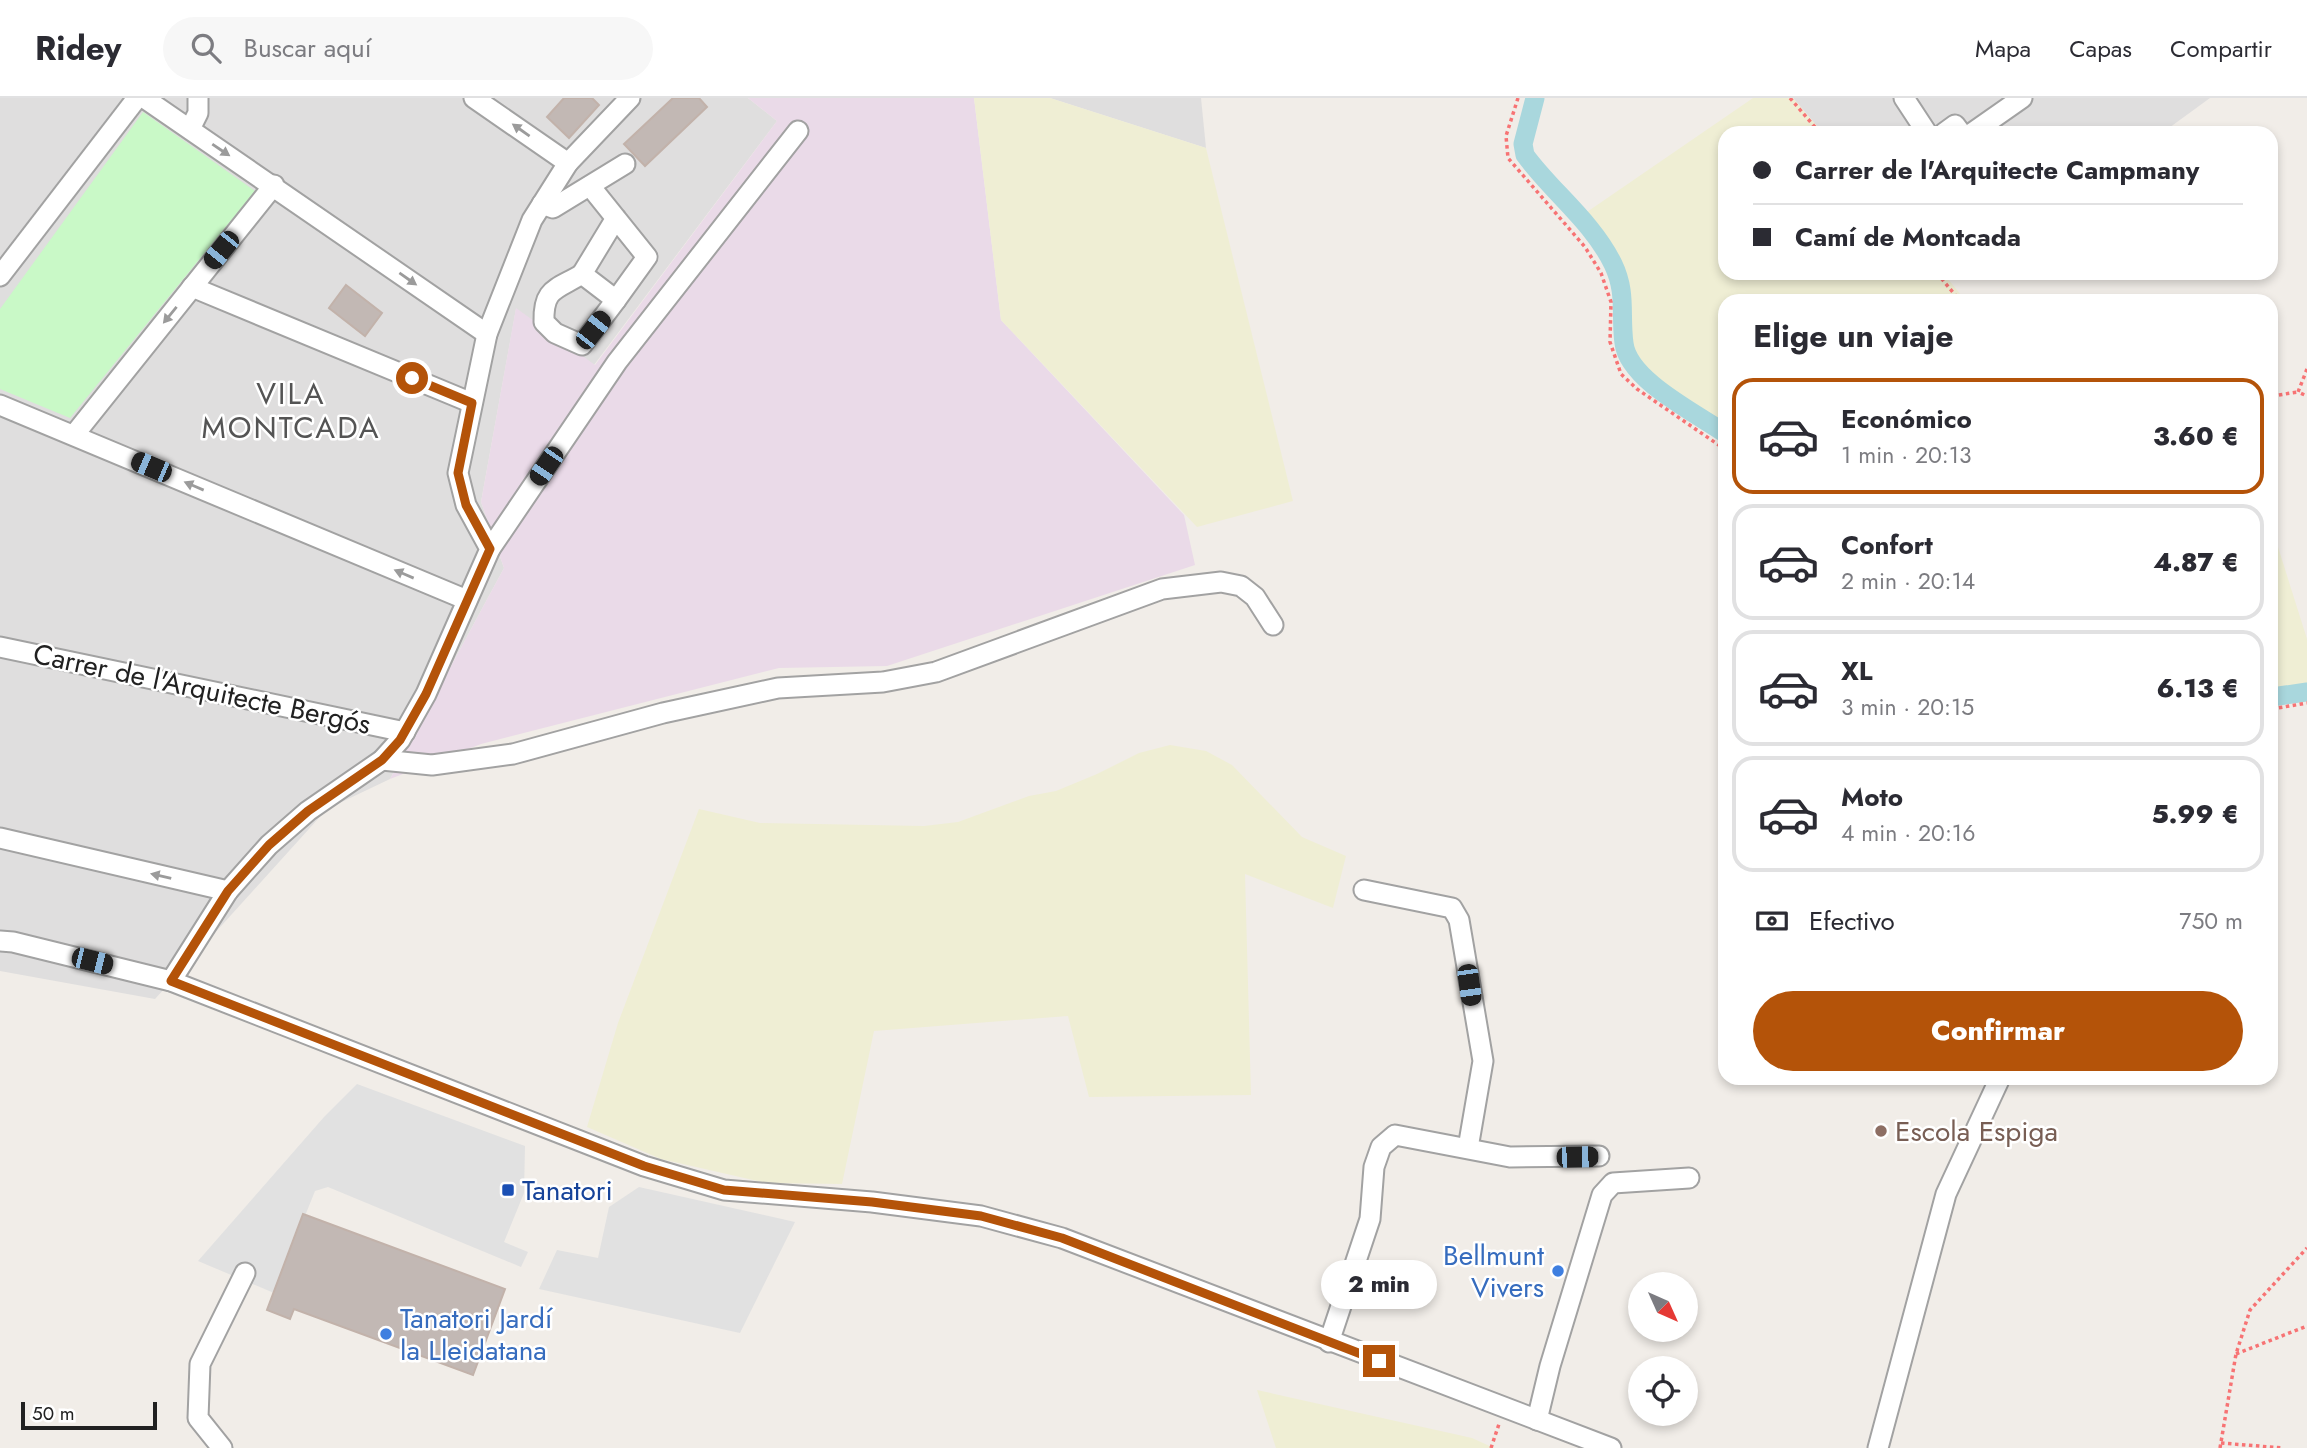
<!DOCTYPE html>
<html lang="es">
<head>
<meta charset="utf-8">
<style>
	body { margin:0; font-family:Jost,sans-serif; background:#f7f7f7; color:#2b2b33; height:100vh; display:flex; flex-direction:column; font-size:26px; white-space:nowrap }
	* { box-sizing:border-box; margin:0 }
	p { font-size:23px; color:#7c7c81 }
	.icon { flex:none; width:38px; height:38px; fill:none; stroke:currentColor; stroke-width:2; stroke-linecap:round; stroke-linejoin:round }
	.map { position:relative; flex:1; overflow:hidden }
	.side { position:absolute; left:1718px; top:196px; width:560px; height:791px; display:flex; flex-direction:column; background:#fff; border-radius:21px; box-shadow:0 4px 10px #0003 }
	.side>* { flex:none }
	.guide { position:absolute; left:1718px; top:28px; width:560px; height:154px; border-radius:21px; box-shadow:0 4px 10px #0003; display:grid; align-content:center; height:154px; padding:0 35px; background:#fff }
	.needle { width:46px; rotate:135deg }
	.tools { position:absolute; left:1628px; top:1174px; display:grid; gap:14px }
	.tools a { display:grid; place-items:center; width:70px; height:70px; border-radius:50%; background:#fff; box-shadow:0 4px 10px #0003; font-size:35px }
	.scale { position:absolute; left:21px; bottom:18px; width:136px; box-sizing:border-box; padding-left:7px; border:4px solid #212121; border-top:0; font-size:19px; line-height:24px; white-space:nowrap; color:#212121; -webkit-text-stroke:5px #fff; paint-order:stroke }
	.end { position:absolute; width:32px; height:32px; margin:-16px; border:9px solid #b45309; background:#fff; box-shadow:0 0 0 4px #fff }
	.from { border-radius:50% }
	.bubble { position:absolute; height:49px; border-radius:24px; background:#fff; box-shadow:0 4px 10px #0003; font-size:23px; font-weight:800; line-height:49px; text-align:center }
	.car { position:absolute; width:21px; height:42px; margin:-21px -10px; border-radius:9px; box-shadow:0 0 5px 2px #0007; background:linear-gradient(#222 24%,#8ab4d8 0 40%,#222 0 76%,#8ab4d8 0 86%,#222 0) }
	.guide b { display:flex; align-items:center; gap:24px; height:66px; font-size:26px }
	.guide b+b { border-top:2px solid #e1e1e2 }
	.guide i { width:18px; height:18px; background:#2b2b33 }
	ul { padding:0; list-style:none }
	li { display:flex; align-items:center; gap:21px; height:116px; margin:0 14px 10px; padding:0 21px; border:4px solid #e1e1e2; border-radius:21px }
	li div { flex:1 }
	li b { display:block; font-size:26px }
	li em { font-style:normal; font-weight:800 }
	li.on { border-color:#b45309 }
	li>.icon { width:63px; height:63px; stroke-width:1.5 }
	h2 { padding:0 35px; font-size:32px; line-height:84px }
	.pay { display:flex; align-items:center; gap:18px; height:77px; padding:0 35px; font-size:26px }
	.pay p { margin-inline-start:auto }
	.primary-button { display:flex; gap:14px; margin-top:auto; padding:14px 35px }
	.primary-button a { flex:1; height:80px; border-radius:42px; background:#b45309; color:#fff; font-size:28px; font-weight:800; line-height:80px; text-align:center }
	header { display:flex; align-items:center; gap:42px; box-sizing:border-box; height:98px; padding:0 35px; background:#fff; border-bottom:2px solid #e1e1e2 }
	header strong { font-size:33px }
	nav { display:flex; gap:38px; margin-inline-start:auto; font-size:24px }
	.search { width:490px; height:63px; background:#f7f7f7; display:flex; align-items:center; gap:18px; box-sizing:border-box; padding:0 24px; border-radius:38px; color:#7c7c81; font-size:26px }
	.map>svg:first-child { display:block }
	.residential { fill:#dfdede }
	.industrial { fill:#eadae8 }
	.farmland { fill:#efeed4 }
	.park { fill:#c9f9c7 }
	.parking { fill:#e1e1e1 }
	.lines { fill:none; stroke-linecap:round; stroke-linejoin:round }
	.canal { stroke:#a9d7dd; stroke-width:19 }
	.building { fill:#c2b8b4; stroke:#c2b2aa; stroke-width:2 }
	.minor-casing { stroke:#a2a2a2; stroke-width:23 }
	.path { stroke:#f77374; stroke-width:3.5; stroke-dasharray:3.5 3.5; stroke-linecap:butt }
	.minor { stroke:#fff; stroke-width:19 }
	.oneway { fill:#9b9b9b }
	.route { stroke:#b45309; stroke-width:9 }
	.education-dot { fill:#8d6e63; stroke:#fff; stroke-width:2.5 }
	.transit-dot { fill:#1a4fb4; stroke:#fff; stroke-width:2.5 }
	.shop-dot { fill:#3f7fe0; stroke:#fff; stroke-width:2.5 }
	.labels { text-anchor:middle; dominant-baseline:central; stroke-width:5; stroke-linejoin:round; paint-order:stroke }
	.street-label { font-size:28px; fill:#212121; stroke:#fff }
	.education-label { font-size:28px; fill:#785e54; stroke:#fff; text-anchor:start }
	.transit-label { font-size:28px; fill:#164399; stroke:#fff; text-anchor:start }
	.shop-label { font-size:28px; fill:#366cbe; stroke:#fff; text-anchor:end }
	.neighbourhood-label { font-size:30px; letter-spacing:2px; fill:#545454; stroke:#fff }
</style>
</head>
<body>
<header>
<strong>Ridey</strong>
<div class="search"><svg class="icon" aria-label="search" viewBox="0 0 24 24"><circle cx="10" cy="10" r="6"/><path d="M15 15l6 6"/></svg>Buscar aquí</div>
<nav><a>Mapa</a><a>Capas</a><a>Compartir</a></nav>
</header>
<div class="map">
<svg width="2307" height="1350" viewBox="0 0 2307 1350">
	<rect width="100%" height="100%" fill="#f1ede8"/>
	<g class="residential">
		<polygon points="0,0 748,0 777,23 594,267 516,211 481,404 504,470 390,681 327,711 155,901 0,873"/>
		<polygon points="1050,0 1201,0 1206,50"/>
		<polygon points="1793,0 2210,0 2162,35 1823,35"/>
	</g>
	<polygon class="industrial" points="748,0 974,0 1001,222 1184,417 1195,467 887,568 779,570 481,646 390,681 504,470 481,404 516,210 595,267 777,23"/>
	<g class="farmland">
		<polygon points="974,0 1050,0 1206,50 1293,403 1197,429 1001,222"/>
		<polygon points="1753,0 1793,0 1823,35 1726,35 1726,175 1943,175 1966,203 1726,203 1725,331 1651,280 1634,262 1627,241 1628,202 1621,170 1610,151 1584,116"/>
		<polygon points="2272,430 2307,541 2307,590 2272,594"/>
		<polygon points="1170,647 1206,653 1232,667 1302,739 1346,758 1333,810 1245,776 1251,997 1089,999 1068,918 874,933 842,1086 766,1085 661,1061 587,1029 618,925 699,711 760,725 924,728 958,724 1029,698 1056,693 1097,676 1139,655"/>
		<polygon points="1257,1292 1472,1340 1494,1350 1276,1350"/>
	</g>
	<polygon class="park" points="143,14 255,93 70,320 0,291 0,211"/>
	<g class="parking">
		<polygon points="357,986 525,1048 524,1095 504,1144 528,1154 521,1169 328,1089 315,1093 274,1195 198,1163 324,1019"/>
		<polygon points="639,1089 795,1124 740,1235 539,1191 557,1152 598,1160 609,1109"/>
	</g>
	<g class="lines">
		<g class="canal">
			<path d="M1535,0L1523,46L1525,57C1552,94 1592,123 1613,166C1627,195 1620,216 1624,245C1628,282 1696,315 1726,336"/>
			<polyline points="2272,599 2307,594"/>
		</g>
	</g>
	<g class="building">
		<polygon points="564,0 592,0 599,7 569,40 547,19"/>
		<polygon points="673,0 699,0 707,9 645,68 624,46"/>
		<polygon points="346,187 382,215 365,238 329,210"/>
		<polygon points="303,1116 505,1191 473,1277 294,1211 290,1221 267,1212"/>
	</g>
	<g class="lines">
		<defs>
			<g id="minor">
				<polyline points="144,0 487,236"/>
				<polyline points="474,0 568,65"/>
				<polyline points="1904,0 1927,35"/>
				<polyline points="190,31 198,15 198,0"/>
				<polyline points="1944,35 1955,27 1961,35"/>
				<polyline points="1972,35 2022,0"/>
				<polyline points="590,88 647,159 616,202 582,176 616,120"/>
				<polyline points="542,106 553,110 625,66"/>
				<path d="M582,176C556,192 543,190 544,224L555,235L582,247L616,202"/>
				<polyline points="0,178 137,0"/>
				<polyline points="192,189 472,305"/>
				<polyline points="0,307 467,502"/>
				<polyline points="74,337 274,87"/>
				<polyline points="490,451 617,264 798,33"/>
				<polyline points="0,549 405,634"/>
				<polyline points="382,662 432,667 513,656 663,615 778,590 883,584 936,574 1162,491 1221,484 1241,488 1255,499 1273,527"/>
				<polyline points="0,740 228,793"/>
				<polyline points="1364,792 1452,810 1459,822 1483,963 1468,1050"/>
				<polyline points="0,843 13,844 171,883 644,1068 724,1092 872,1104 981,1118 1062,1140 1611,1350"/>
				<polyline points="171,883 228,793 269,747 308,713 382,662 400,642 426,596 490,451 466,407 458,375 487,236 532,122 568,65 630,0"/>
				<polyline points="1329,1244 1370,1121 1374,1069 1381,1049 1395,1037 1510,1059 1599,1058"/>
				<polyline points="1537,1322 1550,1268 1602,1097 1613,1085 1689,1080"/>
				<polyline points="222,1350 198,1320 200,1266 245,1175"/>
				<polyline points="1878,1350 1946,1096 2000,980"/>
			</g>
		</defs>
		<use href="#minor" class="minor-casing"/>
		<g class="path">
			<polyline points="1518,0 1506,38 1508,60 1585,149 1601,175 1611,204 1610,244 1621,276 1637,291 1726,352"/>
			<polyline points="1790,0 1820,35"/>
			<polyline points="1937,175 1960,203"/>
			<polyline points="2307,271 2298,294 2307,298"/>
			<polyline points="2272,298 2298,294"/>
			<polyline points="2272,611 2307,605"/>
			<polyline points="2236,1256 2307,1228"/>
			<polyline points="2221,1345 2283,1350"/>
			<polyline points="1491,1350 1499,1326"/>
			<polyline points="2220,1350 2236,1256 2250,1212 2307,1150"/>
		</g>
		<use href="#minor" class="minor"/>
	</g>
	<defs><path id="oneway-solid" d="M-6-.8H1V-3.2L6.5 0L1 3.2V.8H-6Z" transform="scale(1.75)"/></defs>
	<g class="oneway">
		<use href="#oneway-solid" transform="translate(521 32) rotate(-145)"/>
		<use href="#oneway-solid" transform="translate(221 52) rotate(34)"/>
		<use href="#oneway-solid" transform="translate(408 181) rotate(35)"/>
		<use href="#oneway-solid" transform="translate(170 217) rotate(129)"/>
		<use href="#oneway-solid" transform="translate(194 388) rotate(-157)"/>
		<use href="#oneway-solid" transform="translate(404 476) rotate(-157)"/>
		<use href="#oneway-solid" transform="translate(161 778) rotate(-167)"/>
	</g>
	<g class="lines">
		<polyline class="route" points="412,280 472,305 458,375 466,407 490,451 426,596 400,642 382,662 308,713 269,747 228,793 171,883 644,1068 724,1092 872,1104 981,1118 1062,1140 1379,1263"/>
	</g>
	<circle class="education-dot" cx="1881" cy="1033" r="7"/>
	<rect class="transit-dot" x="501" y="1085" width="14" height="14" rx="3.5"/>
	<g class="shop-dot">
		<circle cx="1558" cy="1173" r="7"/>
		<circle cx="386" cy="1236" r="7"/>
	</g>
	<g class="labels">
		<g class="street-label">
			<text transform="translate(202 591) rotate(12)">Carrer de l'Arquitecte Bergós</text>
		</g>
		<g class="education-label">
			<text x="1895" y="1033">Escola Espiga</text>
		</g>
		<g class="transit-label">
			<text x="522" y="1092">Tanatori</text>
		</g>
		<g class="shop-label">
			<text x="1544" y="1157">Bellmunt<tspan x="1544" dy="32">Vivers</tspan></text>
			<text x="400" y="1220" text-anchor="start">Tanatori Jardí<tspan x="400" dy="32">la Lleidatana</tspan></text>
		</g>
		<g class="neighbourhood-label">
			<text x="291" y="295">VILA<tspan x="291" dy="34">MONTCADA</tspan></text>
		</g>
	</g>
</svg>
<div class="tools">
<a><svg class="needle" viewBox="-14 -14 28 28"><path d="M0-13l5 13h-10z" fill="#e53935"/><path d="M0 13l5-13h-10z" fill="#7c7c81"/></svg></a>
<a><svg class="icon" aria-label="locate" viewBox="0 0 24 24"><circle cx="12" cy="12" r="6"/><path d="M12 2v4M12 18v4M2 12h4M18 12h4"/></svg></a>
</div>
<div class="scale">50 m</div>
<i class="end from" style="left:412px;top:280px"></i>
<i class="end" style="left:1379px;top:1263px"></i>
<div class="bubble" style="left:1321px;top:1162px;width:116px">2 min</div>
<i class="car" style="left:221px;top:152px;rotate:219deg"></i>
<i class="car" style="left:593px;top:232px;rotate:38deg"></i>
<i class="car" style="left:546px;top:368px;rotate:214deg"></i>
<i class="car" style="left:151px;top:369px;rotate:293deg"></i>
<i class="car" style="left:92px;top:863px;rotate:104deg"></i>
<i class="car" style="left:1469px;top:887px;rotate:172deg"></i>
<i class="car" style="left:1577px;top:1059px;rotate:89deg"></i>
<div class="guide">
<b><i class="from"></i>Carrer de l'Arquitecte Campmany</b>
<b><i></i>Camí de Montcada</b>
</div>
<section class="side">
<h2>Elige un viaje</h2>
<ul>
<li class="on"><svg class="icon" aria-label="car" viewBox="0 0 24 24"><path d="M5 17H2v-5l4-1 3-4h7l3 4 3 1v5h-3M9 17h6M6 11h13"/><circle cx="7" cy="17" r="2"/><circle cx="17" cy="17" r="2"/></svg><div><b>Económico</b><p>1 min · 20:13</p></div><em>3.60 €</em></li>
<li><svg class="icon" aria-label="car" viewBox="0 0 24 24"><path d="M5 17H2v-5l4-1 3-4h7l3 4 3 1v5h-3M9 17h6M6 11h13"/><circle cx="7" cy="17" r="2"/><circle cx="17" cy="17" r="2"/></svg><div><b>Confort</b><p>2 min · 20:14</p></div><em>4.87 €</em></li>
<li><svg class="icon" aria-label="car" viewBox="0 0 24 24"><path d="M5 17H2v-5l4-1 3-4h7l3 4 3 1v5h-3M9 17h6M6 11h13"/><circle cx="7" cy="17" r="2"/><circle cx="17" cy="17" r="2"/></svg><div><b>XL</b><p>3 min · 20:15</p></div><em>6.13 €</em></li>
<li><svg class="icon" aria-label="car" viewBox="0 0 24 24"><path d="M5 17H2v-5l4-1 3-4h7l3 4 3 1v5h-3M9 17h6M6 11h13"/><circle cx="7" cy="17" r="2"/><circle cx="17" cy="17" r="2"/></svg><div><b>Moto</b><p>4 min · 20:16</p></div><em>5.99 €</em></li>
</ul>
<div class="pay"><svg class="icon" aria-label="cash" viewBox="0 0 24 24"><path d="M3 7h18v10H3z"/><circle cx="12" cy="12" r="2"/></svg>Efectivo<p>750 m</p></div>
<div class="primary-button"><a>Confirmar</a></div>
</section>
</div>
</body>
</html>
